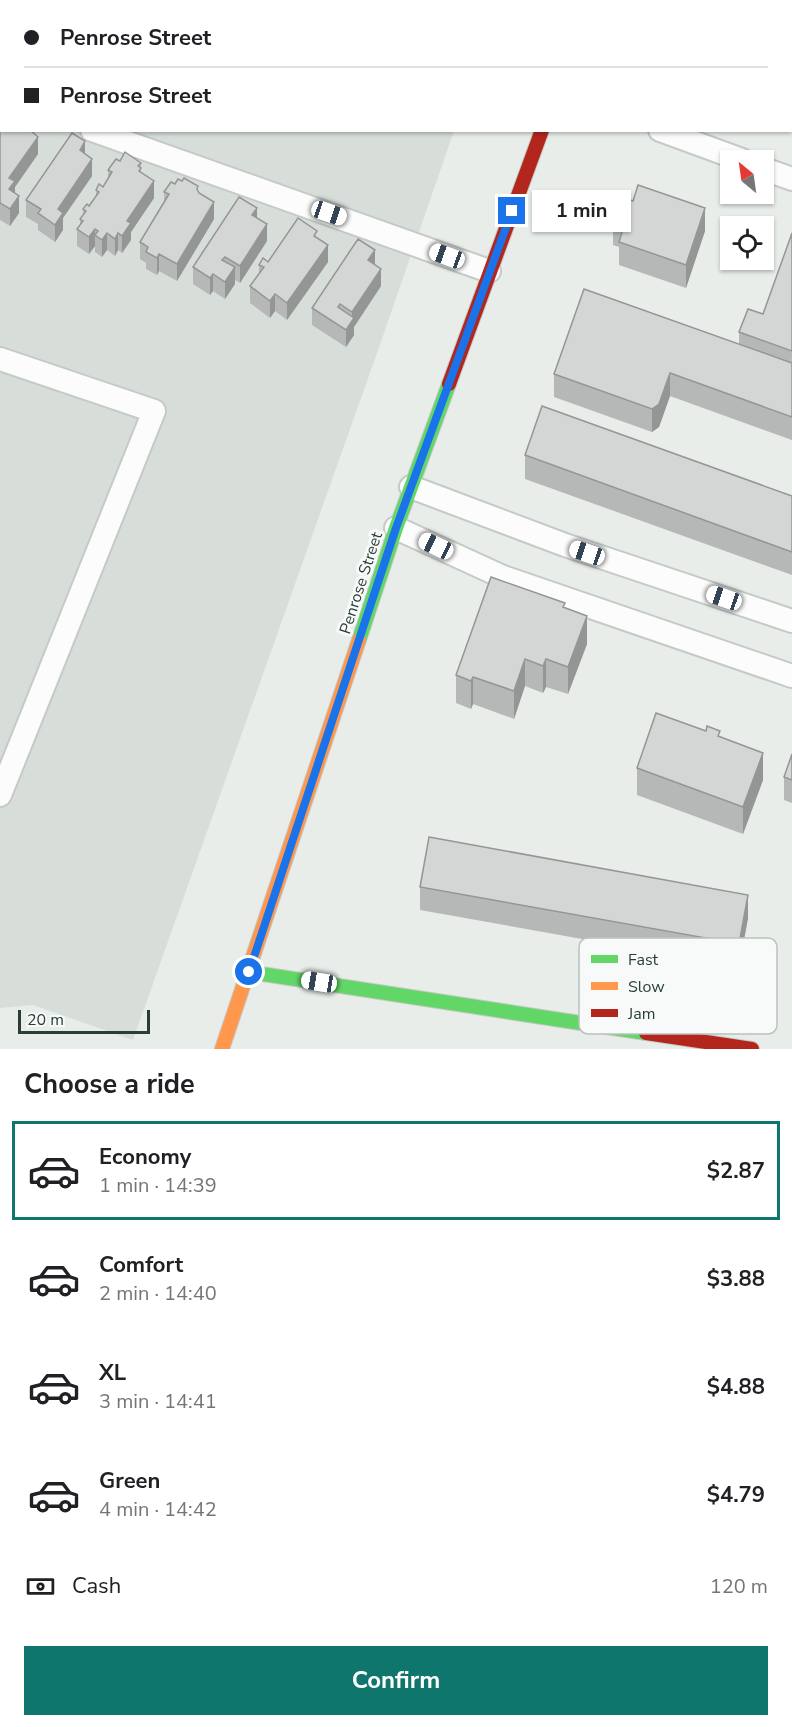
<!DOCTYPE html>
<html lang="en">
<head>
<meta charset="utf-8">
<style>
	body { margin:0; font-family:"Nunito Sans",sans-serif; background:#f2f2f2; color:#202124; height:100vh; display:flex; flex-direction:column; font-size:22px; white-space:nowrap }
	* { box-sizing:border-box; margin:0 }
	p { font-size:20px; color:#757577 }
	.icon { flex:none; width:33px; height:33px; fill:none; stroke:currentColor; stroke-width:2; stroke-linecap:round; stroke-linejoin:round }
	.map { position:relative; height:1049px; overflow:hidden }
	.sheet { display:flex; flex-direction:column; background:#fff; flex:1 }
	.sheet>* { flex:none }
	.top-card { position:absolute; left:0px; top:0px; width:792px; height:132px; box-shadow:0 2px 4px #0004; display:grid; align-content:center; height:132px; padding:0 24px; background:#fff }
	.needle { width:39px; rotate:331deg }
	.tools { position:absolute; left:720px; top:150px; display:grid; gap:12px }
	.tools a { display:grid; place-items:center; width:54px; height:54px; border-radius:0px; background:#fff; box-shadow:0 2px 4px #0004; font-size:30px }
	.scale { position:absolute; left:18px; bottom:15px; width:132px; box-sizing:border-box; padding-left:6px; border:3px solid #283e37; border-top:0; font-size:16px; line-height:21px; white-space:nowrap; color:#283e37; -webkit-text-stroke:4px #f7faf9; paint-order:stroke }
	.end { position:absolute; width:27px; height:27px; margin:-14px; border:8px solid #1a73e8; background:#fff; box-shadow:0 0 0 3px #fff }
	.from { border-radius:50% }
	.bubble { position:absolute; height:42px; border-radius:0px; background:#fff; box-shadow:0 2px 4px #0004; font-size:20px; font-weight:700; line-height:42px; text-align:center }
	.car { position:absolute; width:18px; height:36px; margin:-18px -9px; border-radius:8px; box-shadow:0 0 4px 2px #0007; background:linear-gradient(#fff 24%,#345 0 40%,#fff 0 76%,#345 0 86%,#fff 0) }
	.top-card b { display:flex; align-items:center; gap:21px; height:57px; font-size:22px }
	.top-card b+b { border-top:2px solid #e0e0e0 }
	.top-card i { width:15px; height:15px; background:#202124 }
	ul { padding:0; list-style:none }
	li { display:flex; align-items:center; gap:18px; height:99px; margin:0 12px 9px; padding:0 12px; border:3px solid transparent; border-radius:0px }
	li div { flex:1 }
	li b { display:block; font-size:22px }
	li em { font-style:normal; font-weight:700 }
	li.active { border-color:#0f766e }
	li>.icon { width:54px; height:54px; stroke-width:1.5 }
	h2 { padding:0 24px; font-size:27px; line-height:72px }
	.pay { display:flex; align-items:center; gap:15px; height:66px; padding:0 24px; font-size:22px }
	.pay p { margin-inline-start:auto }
	.primary-button { display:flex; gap:12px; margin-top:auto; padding:12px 24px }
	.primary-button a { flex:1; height:69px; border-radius:0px; background:#0f766e; color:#fff; font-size:24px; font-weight:700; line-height:69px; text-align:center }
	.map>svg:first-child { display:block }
	.built { fill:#d7deda }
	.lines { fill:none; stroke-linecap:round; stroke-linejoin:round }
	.lane-casing { stroke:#c5cac7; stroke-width:26 }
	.fast-casing { stroke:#c5cac7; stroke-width:16 }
	.slow-casing { stroke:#c5cac7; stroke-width:16 }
	.jam-casing { stroke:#c5cac7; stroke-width:16 }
	.lane { stroke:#fcfcfc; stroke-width:22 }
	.fast { stroke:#63d668; stroke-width:14 }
	.slow { stroke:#ff974d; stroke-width:14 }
	.jam { stroke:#b3261e; stroke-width:14 }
	.wall { fill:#b5b8b7 }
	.shaded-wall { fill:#949695 }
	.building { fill:#d3d6d5; stroke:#949695; stroke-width:1.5 }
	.route { stroke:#1a73e8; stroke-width:8 }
	.labels { text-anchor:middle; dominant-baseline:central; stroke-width:6; stroke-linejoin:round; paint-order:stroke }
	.street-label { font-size:16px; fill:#283e37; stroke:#f7faf9 }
	.key { fill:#f7faf9; stroke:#b9c2bf; stroke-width:1.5 }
	.key-label { font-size:16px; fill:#283e37 }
</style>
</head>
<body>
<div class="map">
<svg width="792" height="1049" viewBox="0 0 792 1049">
	<rect width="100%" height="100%" fill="#e8edea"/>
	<polygon class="built" points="0,0 499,0 2,2 2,130 454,131 376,356 133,1040 33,1005 0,1008"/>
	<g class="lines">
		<defs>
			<g id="lane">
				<polyline points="0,98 2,99"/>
				<polyline points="92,130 489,271"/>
				<polyline points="660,130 742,160"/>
				<polyline points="764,169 792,179"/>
				<polyline points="0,359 154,411 0,795"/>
				<polyline points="411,487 565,545 792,621"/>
				<polyline points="396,528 503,577 792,676"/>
			</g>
			<g id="fast">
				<polyline points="359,640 396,528 449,384"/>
				<polyline points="249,972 646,1033"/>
			</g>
			<polyline id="slow" points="222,1049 359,640"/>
			<g id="jam">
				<polyline points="590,2 591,0"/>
				<polyline points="449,384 542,130"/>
				<polyline points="646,1033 752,1049"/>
			</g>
		</defs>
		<use href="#lane" class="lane-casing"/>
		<use href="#fast" class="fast-casing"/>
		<use href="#slow" class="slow-casing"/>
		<use href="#jam" class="jam-casing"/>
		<use href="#lane" class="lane"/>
		<use href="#fast" class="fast"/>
		<use href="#slow" class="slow"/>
		<use href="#jam" class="jam"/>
	</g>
	<g class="wall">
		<polygon points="303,0 501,0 501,2 307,2"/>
		<polygon points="792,59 792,99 790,98 790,63"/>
		<polygon points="2,121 2,130 38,154 15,187 15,193 19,213 10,226 0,220 0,123"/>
		<polygon points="85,154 92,176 63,218 63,230 55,242 38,230 38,224 26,217 26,200"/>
		<polygon points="120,161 141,163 141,172 154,198 131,232 131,240 122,253 118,250 115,256 107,250 102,257 95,252 95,246 89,254 77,246 77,229 80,225 80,219 83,216 83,209 89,206 96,196 96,190 103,187 108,178 108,170"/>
		<polygon points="175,184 198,192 214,219 177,281 159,271 157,275 146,269 146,263 140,259 140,242 164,202 164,192"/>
		<polygon points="633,201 705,231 686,288 619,265 619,247 613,245 613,222"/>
		<polygon points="257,218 267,241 240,283 235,280 235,284 225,299 213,291 210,295 193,284 193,267"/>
		<polygon points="792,233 792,440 670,396 659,427 652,432 554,397 554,374 739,344 739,332 763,314"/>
		<polygon points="317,238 328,262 287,320 275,311 270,318 250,303 250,286 259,274 259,265"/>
		<polygon points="375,265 381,286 354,327 354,335 346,347 312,325 312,308"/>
		<polygon points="525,455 792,496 792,575 525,479"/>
		<polygon points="565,608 587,644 568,694 546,687 543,693 525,686 514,719 473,704 471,709 456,703 456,675"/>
		<polygon points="720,736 763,780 743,834 637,795 637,768"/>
		<polygon points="792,754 792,803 784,800 784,777"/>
		<polygon points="420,887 748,918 739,967 420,910"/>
	</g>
	<g class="shaded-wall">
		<rect x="493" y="0" width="8" height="2"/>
		<polygon points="2,52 2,69 0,74 0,57"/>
		<polygon points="38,137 38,154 15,187 15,198 9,206 9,178"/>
		<polygon points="85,141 85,158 80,150"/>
		<polygon points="92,159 92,176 63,218 63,230 55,242 55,225 58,209"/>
		<polygon points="154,181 154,198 131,232 131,240 122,253 122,236 127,221"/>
		<polygon points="19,196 19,213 10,226 10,209"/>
		<polygon points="214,202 214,219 177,281 177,264"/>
		<polygon points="257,208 257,225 252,215"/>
		<polygon points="705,208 705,231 686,288 686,265"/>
		<polygon points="267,224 267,241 240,283 240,266"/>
		<polygon points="95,229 95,246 89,254 89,237"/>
		<polygon points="107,233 107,250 102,257 102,240"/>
		<polygon points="118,233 118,250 115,256 115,239"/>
		<polygon points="328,245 328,262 287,320 287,303"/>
		<polygon points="375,250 375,267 368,260"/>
		<polygon points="159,254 159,271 157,275 157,258"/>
		<polygon points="235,267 235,284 225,299 225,282"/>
		<polygon points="381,269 381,286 354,327 354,335 346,347 346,330 352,321 352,312"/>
		<polygon points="213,274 213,291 210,295 210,278"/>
		<polygon points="275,294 275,311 270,318 270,301"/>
		<polygon points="670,373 670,396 659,427 652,432 652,409"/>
		<polygon points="587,616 587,644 568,694 568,667"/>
		<polygon points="525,659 525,686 514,719 514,691"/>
		<polygon points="546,659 546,687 543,693 543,666"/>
		<polygon points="473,677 473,704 471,709 471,681"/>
		<polygon points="763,753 763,780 743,834 743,807"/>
		<polygon points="748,895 748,918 739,967 739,944"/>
	</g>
	<g class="building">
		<polygon points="369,0 493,0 493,2 373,2"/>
		<polygon points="0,28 2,29 2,52 0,57"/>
		<polygon points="792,59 792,76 790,75 790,63"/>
		<polygon points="2,130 30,130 38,137 9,178 15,181 9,189 19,196 10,209 0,203 0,132"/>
		<polygon points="72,133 85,141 80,150 92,159 58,209 63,213 55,225 38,213 41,209 26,200"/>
		<polygon points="125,152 141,163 138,166 141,168 139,171 154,181 127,221 131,223 122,236 118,233 115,239 107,233 102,240 95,235 98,231 95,229 89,237 77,229 83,221 80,219 86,211 83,209 87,204 89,206 99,192 96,190 99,184 103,187 112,172 108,170 116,159 120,161"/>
		<polygon points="184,178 198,186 197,189 199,193 214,202 177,264 159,254 157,258 146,252 148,247 140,242 169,194 164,192 171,182 175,184 178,179 182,181"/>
		<polygon points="638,185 705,208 686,265 619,242 624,226 613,222 622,197 633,201"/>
		<polygon points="239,197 257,208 252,215 267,224 240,266 225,257 222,260 235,267 225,282 213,274 210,278 193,267"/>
		<polygon points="298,218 317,231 314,236 328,245 287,303 275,294 270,301 250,286 264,267 259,265 263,258 268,262"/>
		<polygon points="792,233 792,351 739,332 748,309 763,314"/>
		<polygon points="358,239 375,250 368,260 381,269 352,312 340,304 338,307 354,318 346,330 312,308"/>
		<polygon points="584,289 792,363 792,417 670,373 659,404 652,409 554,374"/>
		<polygon points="542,406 792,496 792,552 525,455"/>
		<polygon points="491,577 565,603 563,607 587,616 568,667 546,659 543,666 525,659 514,691 473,677 471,681 456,675"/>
		<polygon points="656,713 706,731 707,726 720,731 718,736 763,753 743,807 637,768"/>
		<polygon points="792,754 792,780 784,777"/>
		<polygon points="429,837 748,895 739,944 420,887"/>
	</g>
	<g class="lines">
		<polyline class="route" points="249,972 396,528 512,211"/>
	</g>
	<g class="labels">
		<g class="street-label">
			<text transform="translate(361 583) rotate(-72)">Penrose Street</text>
		</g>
	</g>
	<rect x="579" y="938" width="198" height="96" rx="9" class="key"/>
	<rect x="591" y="955" width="27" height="8" fill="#63d668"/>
	<rect x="591" y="982" width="27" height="8" fill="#ff974d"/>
	<rect x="591" y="1009" width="27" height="8" fill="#b3261e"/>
	<g class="key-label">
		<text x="628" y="965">Fast</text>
		<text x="628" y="992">Slow</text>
		<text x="628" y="1019">Jam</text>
	</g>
</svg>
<div class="tools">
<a><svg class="needle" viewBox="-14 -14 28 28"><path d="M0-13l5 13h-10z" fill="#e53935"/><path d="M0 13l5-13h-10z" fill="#757577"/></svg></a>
<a><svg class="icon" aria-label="locate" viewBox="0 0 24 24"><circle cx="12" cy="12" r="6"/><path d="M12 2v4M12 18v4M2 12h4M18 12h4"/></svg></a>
</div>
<div class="scale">20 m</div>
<i class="end from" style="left:249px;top:972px"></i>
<i class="end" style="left:512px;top:211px"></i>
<div class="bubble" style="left:532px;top:190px;width:99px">1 min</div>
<i class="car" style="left:329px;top:213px;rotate:109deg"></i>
<i class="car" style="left:447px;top:256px;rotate:290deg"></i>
<i class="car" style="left:436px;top:546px;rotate:295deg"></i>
<i class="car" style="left:587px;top:553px;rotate:289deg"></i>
<i class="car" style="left:724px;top:598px;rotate:289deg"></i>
<i class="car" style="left:319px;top:982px;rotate:279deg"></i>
<div class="top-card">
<b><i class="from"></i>Penrose Street</b>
<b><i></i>Penrose Street</b>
</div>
</div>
<section class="sheet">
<h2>Choose a ride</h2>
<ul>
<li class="active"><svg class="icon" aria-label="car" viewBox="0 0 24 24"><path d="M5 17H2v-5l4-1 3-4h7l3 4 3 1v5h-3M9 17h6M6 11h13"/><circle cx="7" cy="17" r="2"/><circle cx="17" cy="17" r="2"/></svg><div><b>Economy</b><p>1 min · 14:39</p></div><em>$2.87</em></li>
<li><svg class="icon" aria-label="car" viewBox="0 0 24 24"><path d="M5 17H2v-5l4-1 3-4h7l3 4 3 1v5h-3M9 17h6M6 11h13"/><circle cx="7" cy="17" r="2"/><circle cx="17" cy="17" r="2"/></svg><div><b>Comfort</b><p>2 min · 14:40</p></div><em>$3.88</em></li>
<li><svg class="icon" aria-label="car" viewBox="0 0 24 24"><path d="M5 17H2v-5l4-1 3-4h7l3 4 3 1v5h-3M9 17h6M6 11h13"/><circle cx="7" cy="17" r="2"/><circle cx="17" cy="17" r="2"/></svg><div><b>XL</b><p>3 min · 14:41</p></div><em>$4.88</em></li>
<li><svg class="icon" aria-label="car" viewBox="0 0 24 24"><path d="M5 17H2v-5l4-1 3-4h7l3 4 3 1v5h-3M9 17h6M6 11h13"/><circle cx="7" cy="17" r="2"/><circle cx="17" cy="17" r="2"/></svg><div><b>Green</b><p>4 min · 14:42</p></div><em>$4.79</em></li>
</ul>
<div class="pay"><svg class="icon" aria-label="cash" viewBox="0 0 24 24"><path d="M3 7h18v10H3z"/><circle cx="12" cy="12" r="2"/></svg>Cash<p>120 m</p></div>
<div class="primary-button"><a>Confirm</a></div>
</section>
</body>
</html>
